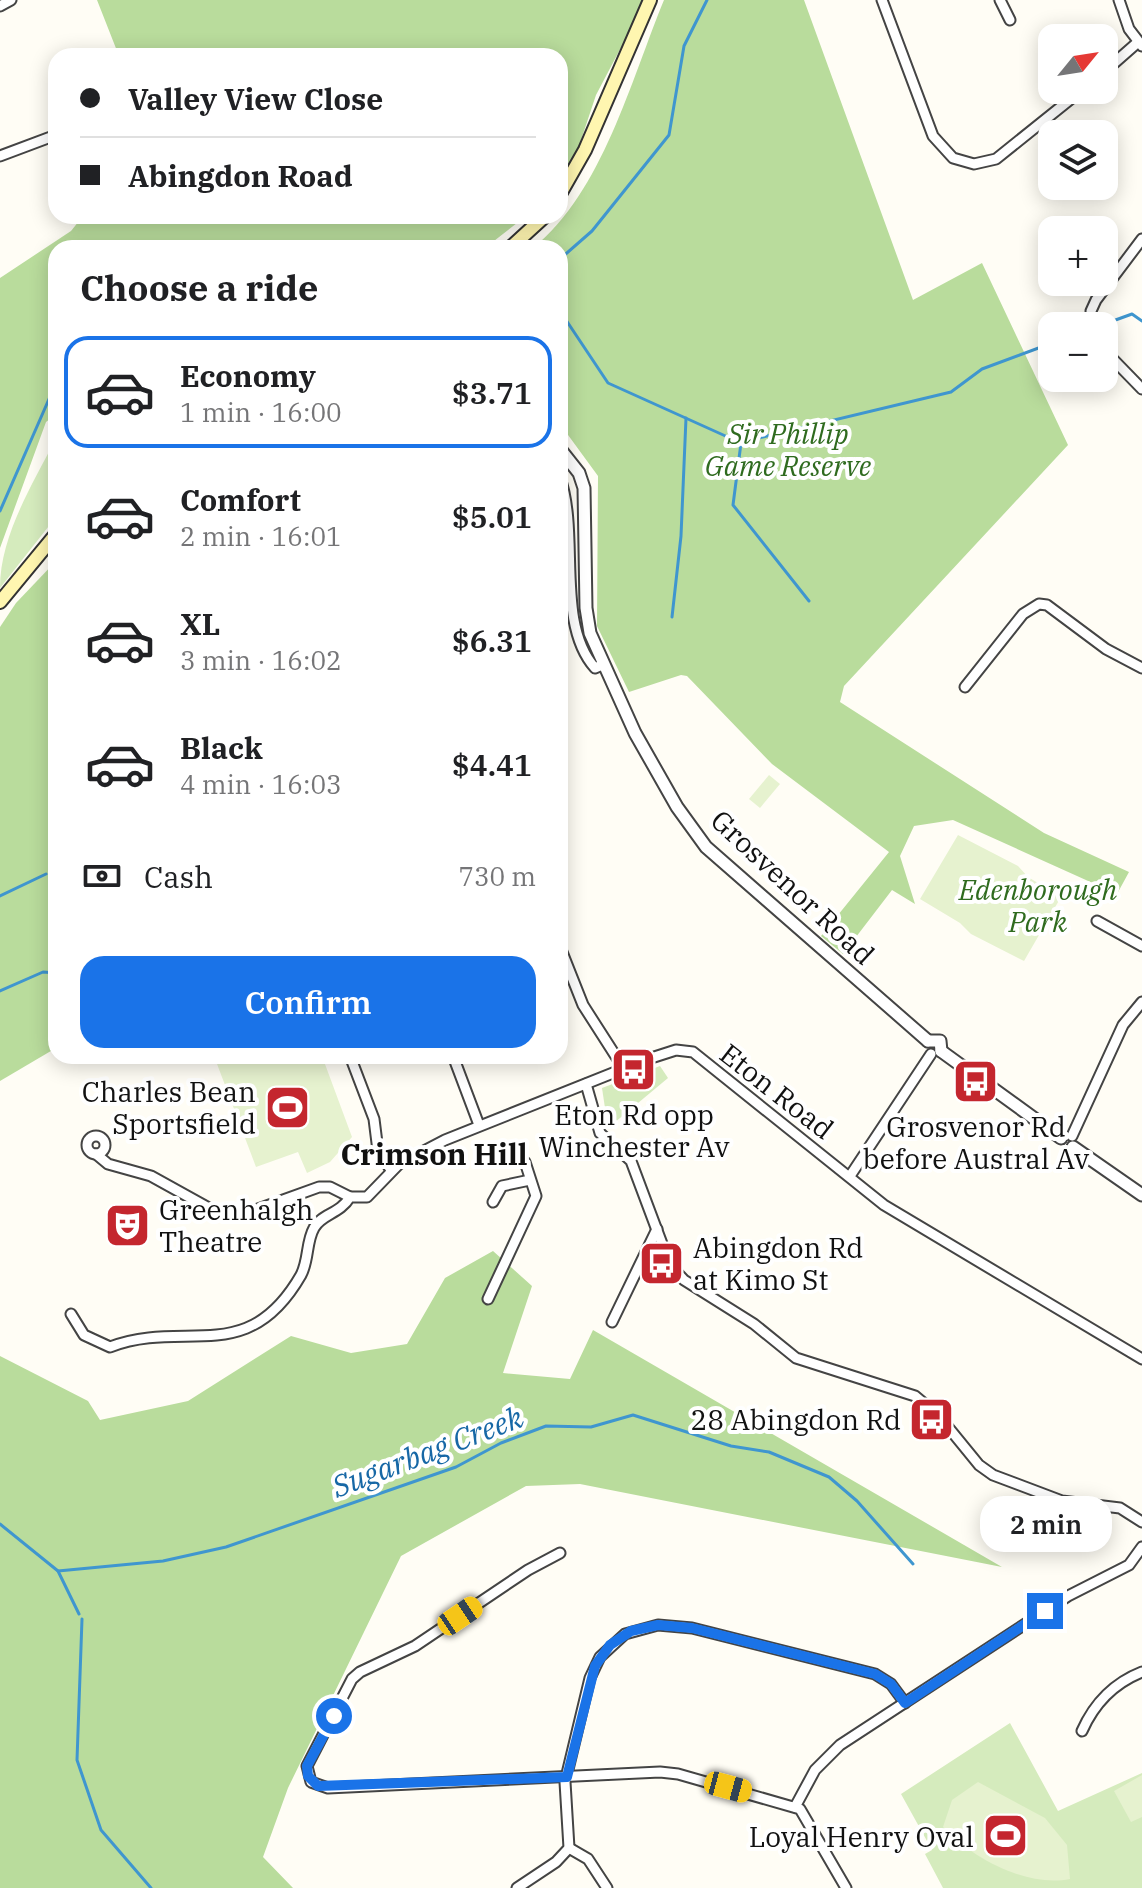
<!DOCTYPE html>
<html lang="en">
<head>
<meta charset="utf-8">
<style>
	body { margin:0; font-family:"IBM Plex Serif",serif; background:#f6f6f6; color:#202124; height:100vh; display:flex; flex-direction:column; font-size:30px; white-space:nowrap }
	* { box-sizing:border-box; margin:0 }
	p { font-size:26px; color:#757577 }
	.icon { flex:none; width:44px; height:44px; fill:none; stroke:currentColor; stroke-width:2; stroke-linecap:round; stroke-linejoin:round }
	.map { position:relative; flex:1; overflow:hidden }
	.panel { position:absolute; left:48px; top:240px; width:520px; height:824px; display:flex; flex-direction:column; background:#fff; border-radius:24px; box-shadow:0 4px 20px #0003 }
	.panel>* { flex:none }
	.hud { position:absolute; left:48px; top:48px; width:520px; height:176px; border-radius:24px; box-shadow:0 4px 20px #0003; display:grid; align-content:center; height:176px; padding:0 32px; background:#fff }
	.needle { width:52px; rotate:60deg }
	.tools { position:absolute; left:1038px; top:24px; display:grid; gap:16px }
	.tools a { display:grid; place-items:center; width:80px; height:80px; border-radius:16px; background:#fff; box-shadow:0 4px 20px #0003; font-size:40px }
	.end { position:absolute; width:36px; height:36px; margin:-18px; border:10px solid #1a73e8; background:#fff; box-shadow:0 0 0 4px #fff }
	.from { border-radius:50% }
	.bubble { position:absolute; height:56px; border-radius:24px; background:#fff; box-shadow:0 4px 20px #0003; font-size:26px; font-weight:600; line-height:56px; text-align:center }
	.car { position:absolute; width:24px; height:48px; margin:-24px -12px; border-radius:10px; box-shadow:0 0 6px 2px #0007; background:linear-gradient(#f5c518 24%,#345 0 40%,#f5c518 0 76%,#345 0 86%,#f5c518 0) }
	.hud b { display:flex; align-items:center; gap:28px; height:76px; font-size:30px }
	.hud b+b { border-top:2px solid #e0e0e0 }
	.hud i { width:20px; height:20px; background:#202124 }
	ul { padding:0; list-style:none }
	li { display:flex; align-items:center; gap:24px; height:112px; margin:0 16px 12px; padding:0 16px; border:4px solid transparent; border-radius:24px }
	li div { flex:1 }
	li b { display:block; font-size:30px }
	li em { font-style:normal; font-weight:600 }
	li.active { border-color:#1a73e8 }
	li>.icon { width:72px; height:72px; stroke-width:1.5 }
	h2 { padding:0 32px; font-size:36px; line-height:96px }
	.pay { display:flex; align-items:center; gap:20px; height:88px; padding:0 32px; font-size:30px }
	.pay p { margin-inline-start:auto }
	.action { display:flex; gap:16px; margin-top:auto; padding:16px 32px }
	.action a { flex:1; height:92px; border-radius:24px; background:#1a73e8; color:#fff; font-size:32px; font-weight:600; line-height:92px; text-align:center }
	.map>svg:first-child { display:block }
	.green { fill:#d5ebbd }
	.forest { fill:#b9dc9c }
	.pitch { fill:#e6f2cf }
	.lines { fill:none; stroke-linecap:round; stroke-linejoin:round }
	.stream { stroke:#3f96cf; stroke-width:3 }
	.minor-casing { stroke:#444; stroke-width:13 }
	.tertiary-casing { stroke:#444; stroke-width:15 }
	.secondary-casing { stroke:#333; stroke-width:16 }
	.minor { stroke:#fff; stroke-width:9 }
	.tertiary { stroke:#fff; stroke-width:11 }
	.secondary { stroke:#fff6b0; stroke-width:12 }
	.route { stroke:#1a73e8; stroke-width:10 }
	.labels { text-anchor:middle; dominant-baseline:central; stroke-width:8; stroke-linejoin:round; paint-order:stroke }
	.park-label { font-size:28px; font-style:italic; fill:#2f6b1f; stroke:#fff }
	.street-label { font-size:28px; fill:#111; stroke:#fff }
	.poi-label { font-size:28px; fill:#111; stroke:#fff; text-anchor:end }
	.neighbourhood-label { font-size:30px; font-weight:bold; fill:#111; stroke:#fff }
	.water-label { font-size:30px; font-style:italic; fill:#1768a6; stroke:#fff }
</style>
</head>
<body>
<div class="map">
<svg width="1142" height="1888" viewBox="0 0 1142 1888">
	<rect width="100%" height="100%" fill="#fffdf5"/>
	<g class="green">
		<path d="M56,438V517L0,588C0,535 33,484 56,438Z"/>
		<polygon points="660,1066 668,1078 608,1128 602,1088"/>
		<polygon points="1010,1723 1058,1811 1142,1773 1142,1888 943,1888 925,1854 932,1850 901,1794"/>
	</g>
	<g class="forest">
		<polygon points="97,0 646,0 596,95 566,185 560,190 560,56 119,56"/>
		<path d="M664,0H804L913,300L982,263L1068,445L844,686L840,702L1044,833L1129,872L1117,894L953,820L914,826L900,856L915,904L892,890L843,954L821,936L889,852L772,764L687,676L681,675L629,692L597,626L598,476L560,424V248H533C602,193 631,80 664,0Z"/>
		<polygon points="83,216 526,216 485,248 56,248 56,414 46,422 0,548 0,278 71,231"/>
		<polygon points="56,561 56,1048 0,1081 0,627 16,603"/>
		<polygon points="493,1251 532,1286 503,1373 570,1379 593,1330 1002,1567 580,1484 526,1486 401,1556 288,1788 263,1857 293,1888 0,1888 0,1356 88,1401 100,1420 188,1401 291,1336 351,1353 407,1344 445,1278"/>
	</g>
	<g class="pitch">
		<polygon points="769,775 780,784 760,808 749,799"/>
		<polygon points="958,835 1018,866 1028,877 1061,897 1024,961 971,934 960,923 920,899"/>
		<polygon points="214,1056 322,1056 352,1137 330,1162 307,1173 298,1152 256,1167"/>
		<polygon points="1142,1775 1142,1817 1131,1822 1114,1791"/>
		<path d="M978,1782L1045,1818L1067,1845L1070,1879C1027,1888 972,1858 943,1827L952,1800Z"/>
	</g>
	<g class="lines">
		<g class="stream">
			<polyline points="560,259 592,231 669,135 684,46 707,0"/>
			<polyline points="560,311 608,383 741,443 733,505 809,601"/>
			<polyline points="1099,326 1132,314 1142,321"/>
			<polyline points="742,442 951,392 982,369 1052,343"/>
			<polyline points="0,511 56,383"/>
			<polyline points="672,617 681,536 686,418"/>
			<polyline points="0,896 46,874"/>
			<polyline points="0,991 43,972 56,973"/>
			<polyline points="0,1524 58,1571 79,1614"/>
			<polyline points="58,1571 163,1561 226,1547 456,1467 501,1443 546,1426 591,1427 633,1415 731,1446 769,1452 829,1477 857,1501 913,1564"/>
			<polyline points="82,1619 77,1760 101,1830 151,1888"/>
		</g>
		<defs>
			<g id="minor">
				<polyline points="882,0 933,136 953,158 974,164 996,159 1082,90"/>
				<polyline points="1000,0 1010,20"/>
				<polyline points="1119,0 1129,29 1142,46"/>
				<polyline points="0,6 11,0"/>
				<polyline points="1104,72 1137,43"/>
				<polyline points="0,156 56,135"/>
				<polyline points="1092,326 1091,311 1096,300 1142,239"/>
				<polyline points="1104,350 1142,389"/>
				<path d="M560,478C580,535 555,623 595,668L602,665"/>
				<polyline points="965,687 1023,614 1039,604 1047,605 1106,649 1142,668"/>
				<polyline points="1097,921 1142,946"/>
				<polyline points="560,947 583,1005 624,1069"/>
				<polyline points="350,1056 374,1119 378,1151 391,1170"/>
				<polyline points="453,1056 479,1125"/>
				<polyline points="586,1084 600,1133 631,1161 670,1265 684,1280 754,1324 796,1358 915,1396 939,1416 979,1465 993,1475 1062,1501 1120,1508 1142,1522"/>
				<polyline points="1072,1136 1123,1025 1142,1002"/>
				<circle cx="96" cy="1145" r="9"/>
				<polyline points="96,1154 108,1164 151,1176 225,1217 247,1213 319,1187 330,1187 350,1197"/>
				<polyline points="850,1176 931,1054"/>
				<polyline points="493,1202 502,1186 530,1180"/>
				<polyline points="488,1299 536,1196 525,1162"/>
				<path d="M71,1314L84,1335L110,1347C185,1318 247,1369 301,1275C309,1260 306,1242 314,1228C321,1214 340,1214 350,1197H367L399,1164L445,1140L648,1059L676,1050L693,1052L884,1205L1142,1359"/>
				<polyline points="612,1322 657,1229"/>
				<polyline points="560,1553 528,1570 415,1646 360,1672 352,1679 307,1766 311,1782 328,1788 660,1772 678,1774 800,1809 846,1888"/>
				<path d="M1082,1731C1094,1704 1114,1683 1142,1672"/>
				<polyline points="795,1807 815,1770 840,1745 1068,1596 1129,1565 1142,1547"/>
				<polyline points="569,1848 588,1859 607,1888"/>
				<polyline points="517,1888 556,1862 569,1848 565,1782 590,1678 600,1657 625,1634 658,1625 692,1628 875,1674 891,1684 905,1703"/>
			</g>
			<g id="tertiary">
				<polyline points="560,449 579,473 584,488 586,608 590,633 635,733 677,807 706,847 928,1041"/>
				<polyline points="928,1041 940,1041 941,1051"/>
				<polyline points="941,1051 1061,1138"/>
				<polyline points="1073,1147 1142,1195"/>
			</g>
			<g id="secondary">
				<polyline points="560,194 585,150 650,0"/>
				<polyline points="510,248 545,216"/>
				<polyline points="0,602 56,534"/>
			</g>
		</defs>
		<use href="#minor" class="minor-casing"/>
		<use href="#tertiary" class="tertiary-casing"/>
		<use href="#secondary" class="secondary-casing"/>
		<use href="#minor" class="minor"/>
		<use href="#tertiary" class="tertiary"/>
		<use href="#secondary" class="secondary"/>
	</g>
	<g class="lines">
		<polyline class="route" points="334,1716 307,1766 308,1776 318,1786 567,1777 595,1666 610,1645 631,1631 658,1625 692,1628 875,1674 891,1684 905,1703 1045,1611"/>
	</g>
	<defs>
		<symbol id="bus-square" viewBox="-11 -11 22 22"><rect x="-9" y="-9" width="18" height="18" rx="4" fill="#c4262e" stroke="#fff"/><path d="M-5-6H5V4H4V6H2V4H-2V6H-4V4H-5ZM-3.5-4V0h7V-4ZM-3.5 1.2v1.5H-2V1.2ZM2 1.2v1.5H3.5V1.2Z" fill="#fff"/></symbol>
		<symbol id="stadium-square" viewBox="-11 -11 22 22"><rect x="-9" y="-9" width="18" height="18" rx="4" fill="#c4262e" stroke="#fff"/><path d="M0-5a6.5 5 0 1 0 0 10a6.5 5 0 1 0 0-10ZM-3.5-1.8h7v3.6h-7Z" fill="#fff"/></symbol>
		<symbol id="theatre-square" viewBox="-11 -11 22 22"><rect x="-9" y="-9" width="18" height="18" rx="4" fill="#c4262e" stroke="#fff"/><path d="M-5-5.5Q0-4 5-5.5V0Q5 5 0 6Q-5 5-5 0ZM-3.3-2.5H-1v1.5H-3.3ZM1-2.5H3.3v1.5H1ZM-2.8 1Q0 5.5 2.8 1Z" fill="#fff"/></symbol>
	</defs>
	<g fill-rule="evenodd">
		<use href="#bus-square" x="608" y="1044" width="51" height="51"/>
		<use href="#bus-square" x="950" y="1056" width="51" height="51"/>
		<use href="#stadium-square" x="262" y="1082" width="51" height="51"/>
		<use href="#theatre-square" x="102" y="1200" width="51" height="51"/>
		<use href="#bus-square" x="636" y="1238" width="51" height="51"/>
		<use href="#bus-square" x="906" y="1394" width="51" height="51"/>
		<use href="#stadium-square" x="980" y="1810" width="51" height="51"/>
	</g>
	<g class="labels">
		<g class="park-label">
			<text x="788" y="433">Sir Phillip<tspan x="788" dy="32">Game Reserve</tspan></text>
			<text x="1038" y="889">Edenborough<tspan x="1038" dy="32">Park</tspan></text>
		</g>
		<g class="street-label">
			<text transform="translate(793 887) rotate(43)">Grosvenor Road</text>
			<text transform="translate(777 1091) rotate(38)">Eton Road</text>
		</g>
		<g class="poi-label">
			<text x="256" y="1091">Charles Bean<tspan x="256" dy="32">Sportsfield</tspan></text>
			<text x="634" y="1114" text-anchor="middle">Eton Rd opp<tspan x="634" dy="32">Winchester Av</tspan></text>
			<text x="976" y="1126" text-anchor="middle">Grosvenor Rd<tspan x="976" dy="32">before Austral Av</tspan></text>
			<text x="159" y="1209" text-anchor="start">Greenhalgh<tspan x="159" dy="32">Theatre</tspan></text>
			<text x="693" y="1247" text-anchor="start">Abingdon Rd<tspan x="693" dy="32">at Kimo St</tspan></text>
			<text x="901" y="1419">28 Abingdon Rd</text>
			<text x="974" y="1836">Loyal Henry Oval</text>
		</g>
		<g class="neighbourhood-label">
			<text x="434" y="1153">Crimson Hill</text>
		</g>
		<g class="water-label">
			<text transform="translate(427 1451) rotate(-21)">Sugarbag Creek</text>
		</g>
	</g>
</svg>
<div class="tools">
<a><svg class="needle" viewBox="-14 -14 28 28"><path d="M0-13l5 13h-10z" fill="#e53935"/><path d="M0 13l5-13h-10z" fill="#757577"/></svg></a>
<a><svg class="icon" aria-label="layers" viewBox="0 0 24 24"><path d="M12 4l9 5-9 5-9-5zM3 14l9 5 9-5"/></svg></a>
<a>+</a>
<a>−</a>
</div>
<i class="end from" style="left:334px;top:1716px"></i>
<i class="end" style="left:1045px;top:1611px"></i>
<div class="bubble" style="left:980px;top:1496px;width:132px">2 min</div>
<i class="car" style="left:460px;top:1616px;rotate:56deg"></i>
<i class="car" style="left:728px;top:1787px;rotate:105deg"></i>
<div class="hud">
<b><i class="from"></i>Valley View Close</b>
<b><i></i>Abingdon Road</b>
</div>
<section class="panel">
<h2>Choose a ride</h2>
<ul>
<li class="active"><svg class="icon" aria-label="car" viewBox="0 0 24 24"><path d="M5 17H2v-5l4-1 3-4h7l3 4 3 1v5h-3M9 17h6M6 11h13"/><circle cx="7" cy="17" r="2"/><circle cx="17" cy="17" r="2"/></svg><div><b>Economy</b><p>1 min · 16:00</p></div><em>$3.71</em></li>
<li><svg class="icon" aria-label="car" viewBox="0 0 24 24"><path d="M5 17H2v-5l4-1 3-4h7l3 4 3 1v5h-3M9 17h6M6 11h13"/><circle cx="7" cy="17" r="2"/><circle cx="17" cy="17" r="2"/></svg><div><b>Comfort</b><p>2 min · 16:01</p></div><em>$5.01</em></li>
<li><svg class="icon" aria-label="car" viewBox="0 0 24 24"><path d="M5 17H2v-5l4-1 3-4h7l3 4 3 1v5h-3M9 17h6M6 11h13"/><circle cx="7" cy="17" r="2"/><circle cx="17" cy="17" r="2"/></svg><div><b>XL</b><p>3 min · 16:02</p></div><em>$6.31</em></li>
<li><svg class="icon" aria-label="car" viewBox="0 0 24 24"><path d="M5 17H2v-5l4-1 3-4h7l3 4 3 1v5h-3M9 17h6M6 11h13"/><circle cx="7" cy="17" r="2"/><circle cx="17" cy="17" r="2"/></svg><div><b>Black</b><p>4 min · 16:03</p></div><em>$4.41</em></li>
</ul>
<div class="pay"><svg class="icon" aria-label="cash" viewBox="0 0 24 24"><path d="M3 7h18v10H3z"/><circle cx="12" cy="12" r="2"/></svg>Cash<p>730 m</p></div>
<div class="action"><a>Confirm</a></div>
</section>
</div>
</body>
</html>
